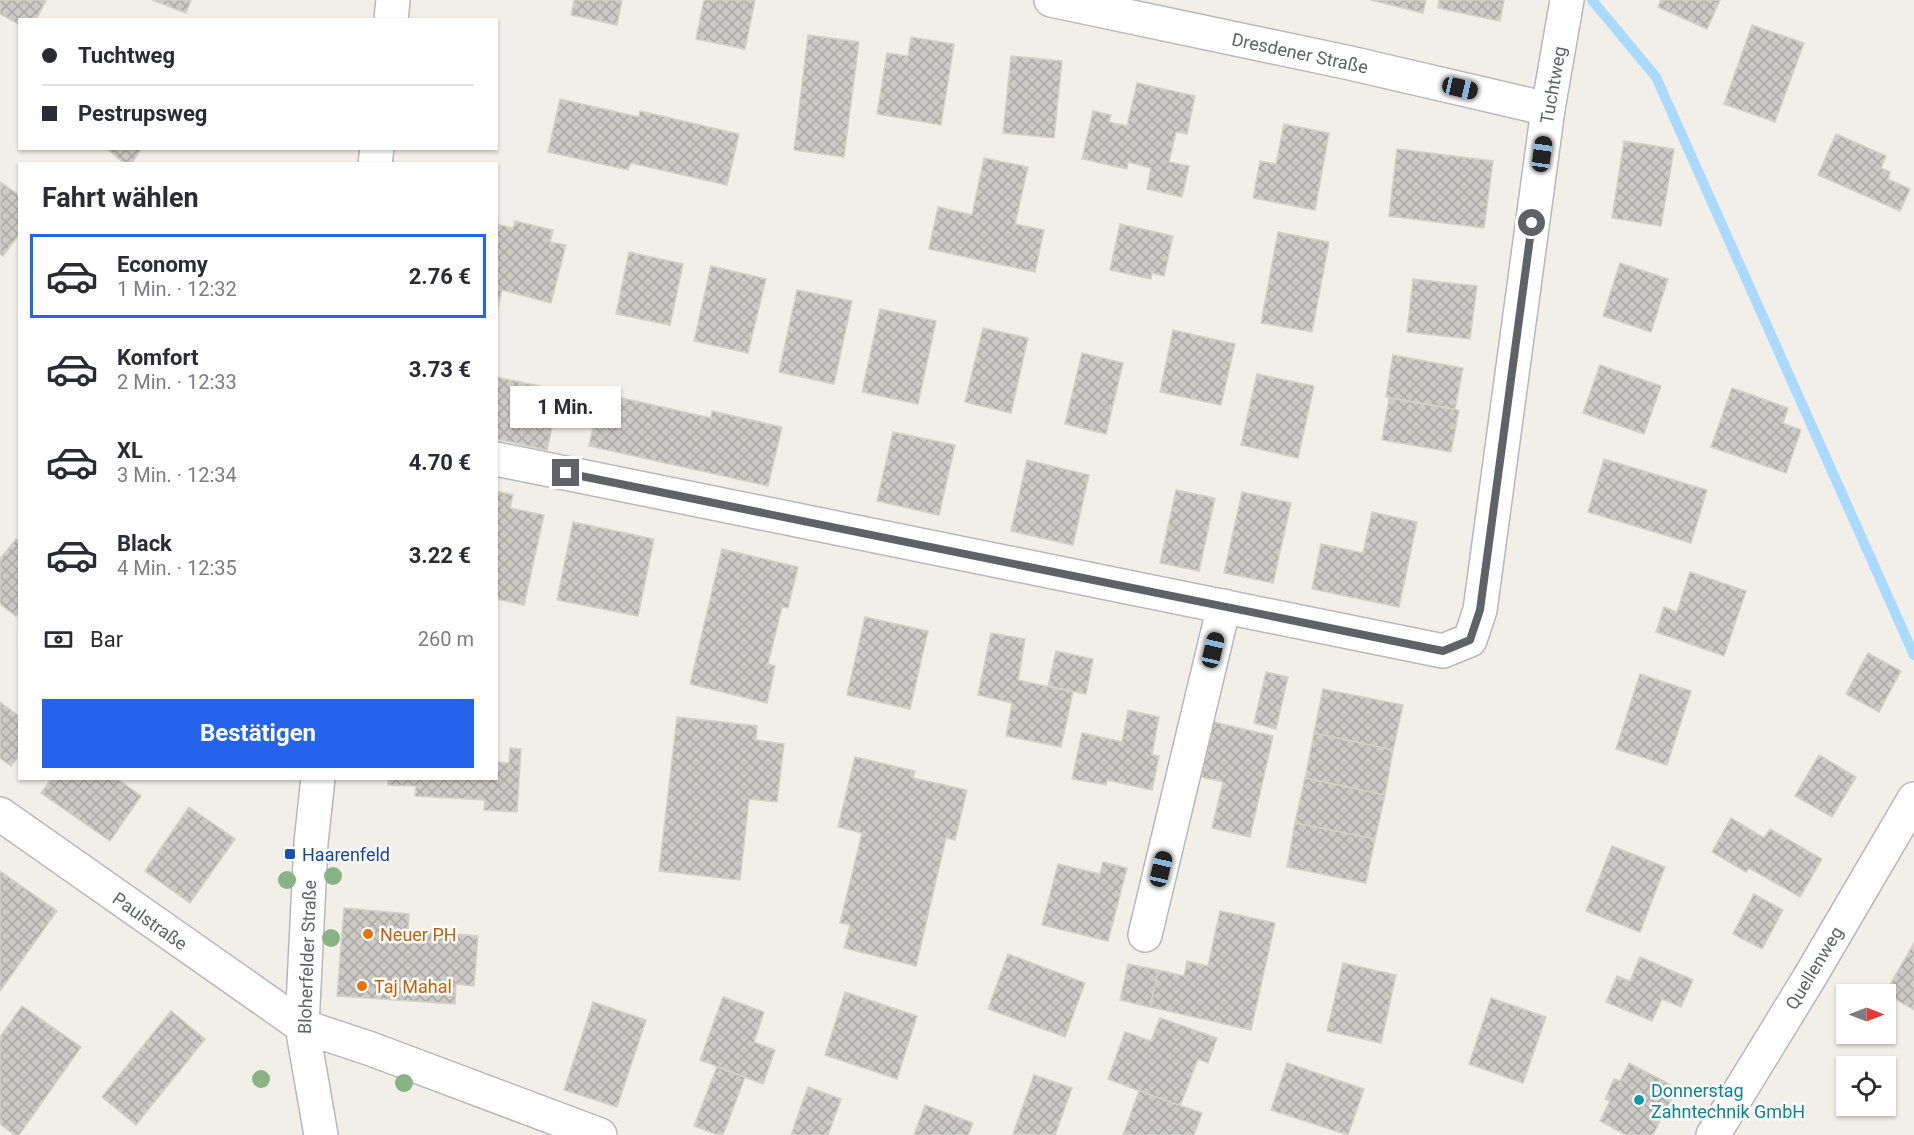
<!DOCTYPE html>
<html lang="de">
<head>
<meta charset="utf-8">
<style>
	body { margin:0; font-family:Roboto,sans-serif; background:#f7f7f7; color:#2b2b33; height:100vh; display:flex; flex-direction:column; font-size:22px; white-space:nowrap }
	* { box-sizing:border-box; margin:0 }
	p { font-size:20px; color:#7c7c81 }
	.icon { flex:none; width:33px; height:33px; fill:none; stroke:currentColor; stroke-width:2; stroke-linecap:round; stroke-linejoin:round }
	.map { position:relative; flex:1; overflow:hidden }
	.panel { position:absolute; left:18px; top:162px; width:480px; height:618px; display:flex; flex-direction:column; background:#fff; border-radius:0px; box-shadow:0 2px 4px #0004 }
	.panel>* { flex:none }
	.top-card { position:absolute; left:18px; top:18px; width:480px; height:132px; border-radius:0px; box-shadow:0 2px 4px #0004; display:grid; align-content:center; height:132px; padding:0 24px; background:#fff }
	.needle { width:39px; rotate:90deg }
	.fabs { position:absolute; left:1836px; top:984px; display:grid; gap:12px }
	.fabs a { display:grid; place-items:center; width:60px; height:60px; border-radius:0px; background:#fff; box-shadow:0 2px 4px #0004; font-size:30px }
	.end { position:absolute; width:27px; height:27px; margin:-14px; border:8px solid #5f6368; background:#fff; box-shadow:0 0 0 3px #fff }
	.from { border-radius:50% }
	.bubble { position:absolute; height:42px; border-radius:0px; background:#fff; box-shadow:0 2px 4px #0004; font-size:20px; font-weight:700; line-height:42px; text-align:center }
	.car { position:absolute; width:18px; height:36px; margin:-18px -9px; border-radius:8px; box-shadow:0 0 4px 2px #0007; background:linear-gradient(#222 24%,#8ab4d8 0 40%,#222 0 76%,#8ab4d8 0 86%,#222 0) }
	.top-card b { display:flex; align-items:center; gap:21px; height:57px; font-size:22px }
	.top-card b+b { border-top:2px solid #e1e1e2 }
	.top-card i { width:15px; height:15px; background:#2b2b33 }
	ul { padding:0; list-style:none }
	li { display:flex; align-items:center; gap:18px; height:84px; margin:0 12px 9px; padding:0 12px; border:3px solid transparent; border-radius:0px }
	li div { flex:1 }
	li b { display:block; font-size:22px }
	li em { font-style:normal; font-weight:700 }
	li.current { border-color:#2563eb }
	li>.icon { width:54px; height:54px; stroke-width:1.5 }
	h2 { padding:0 24px; font-size:27px; line-height:72px }
	.pay { display:flex; align-items:center; gap:15px; height:66px; padding:0 24px; font-size:22px }
	.pay p { margin-inline-start:auto }
	.cta { display:flex; gap:12px; margin-top:auto; padding:12px 24px }
	.cta a { flex:1; height:69px; border-radius:0px; background:#2563eb; color:#fff; font-size:24px; font-weight:700; line-height:69px; text-align:center }
	.map>svg:first-child { display:block }
	.lines { fill:none; stroke-linecap:round; stroke-linejoin:round }
	.stream { stroke:#aadaff; stroke-width:10 }
	.building { fill:url(#building-cross-hatch); stroke:#d6d1c6; stroke-width:1.5 }
	.minor-casing { stroke:#b5b8bc; stroke-width:36 }
	.minor { stroke:#fff; stroke-width:33 }
	.tree { fill:#89b387 }
	.route { stroke:#5f6368; stroke-width:8 }
	.transit-dot { fill:#1a4fb4; stroke:#fff; stroke-width:2 }
	.food-dot { fill:#e8710a; stroke:#fff; stroke-width:2 }
	.culture-dot { fill:#0f9aa8; stroke:#fff; stroke-width:2 }
	.labels { text-anchor:middle; dominant-baseline:central; stroke-width:5; stroke-linejoin:round; paint-order:stroke }
	.street-label { font-size:18px; fill:#5f6368; stroke:#fff }
	.transit-label { font-size:18px; fill:#164399; stroke:#fff; text-anchor:start }
	.food-label { font-size:18px; fill:#c56008; stroke:#fff; text-anchor:start }
	.culture-label { font-size:18px; fill:#0d838f; stroke:#fff; text-anchor:start }
</style>
</head>
<body>
<div class="map">
<svg width="1914" height="1135" viewBox="0 0 1914 1135">
	<defs>
		<pattern id="building-cross-hatch" width="8" height="8" patternUnits="userSpaceOnUse" patternTransform="scale(1.5)"><rect width="8" height="8" fill="#cccac5"/><path d="M0 0l8 8M0 8l8-8" fill="none" stroke="#a9a8a4"/></pattern>
	</defs>
	<rect width="100%" height="100%" fill="#f1efe8"/>
	<g class="lines">
		<polyline class="stream" points="1592,0 1656,77 1914,655"/>
	</g>
	<g class="building">
		<polygon points="0,0 46,0 36,20 20,20 20,25 0,14"/>
		<polygon points="152,0 191,0 186,13"/>
		<polygon points="574,0 622,0 617,25 571,15"/>
		<polygon points="704,0 755,0 745,49 696,39"/>
		<polygon points="1371,0 1426,0 1423,13"/>
		<polygon points="1439,0 1504,0 1500,21 1438,8"/>
		<polygon points="1661,0 1720,0 1707,29 1658,7"/>
		<polygon points="1752,25 1804,43 1775,122 1724,104"/>
		<polygon points="808,35 859,42 844,157 794,150"/>
		<polygon points="911,37 954,44 941,125 877,114 887,53 908,56"/>
		<polygon points="1011,56 1062,61 1054,138 1003,133"/>
		<polygon points="1137,83 1195,96 1187,134 1176,132 1169,162 1189,166 1182,197 1147,189 1151,168 1128,162 1127,169 1082,159 1093,111 1111,115 1109,122 1127,126"/>
		<polygon points="560,99 639,117 640,111 739,134 727,185 631,163 628,170 548,152"/>
		<polygon points="1284,124 1329,133 1315,210 1253,198 1260,161 1276,164"/>
		<polygon points="1836,134 1886,156 1881,168 1890,172 1888,179 1910,189 1900,211 1818,175"/>
		<polygon points="1624,141 1674,149 1661,226 1612,218"/>
		<polygon points="106,148 142,148 131,164 125,164"/>
		<polygon points="1397,149 1493,161 1484,228 1389,216"/>
		<polygon points="984,158 1028,167 1015,224 1044,230 1035,272 929,249 938,207 972,215"/>
		<polygon points="0,182 20,196 20,233 3,256 0,254"/>
		<polygon points="515,221 553,230 550,242 566,245 551,303 502,290 496,314 496,224 513,228"/>
		<polygon points="1120,224 1173,236 1164,276 1152,273 1151,279 1110,270"/>
		<polygon points="1278,232 1329,242 1312,332 1261,323"/>
		<polygon points="629,252 683,264 670,325 616,314"/>
		<polygon points="1620,263 1668,279 1651,332 1603,316"/>
		<polygon points="711,266 766,279 748,353 694,341"/>
		<polygon points="1413,279 1477,286 1470,339 1407,332"/>
		<polygon points="797,290 852,301 834,384 779,372"/>
		<polygon points="880,309 936,321 918,404 862,392"/>
		<polygon points="983,328 1028,338 1011,413 965,402"/>
		<polygon points="1173,330 1235,344 1221,405 1160,392"/>
		<polygon points="1082,353 1123,363 1106,434 1065,424"/>
		<polygon points="1393,355 1463,368 1455,409 1386,397"/>
		<polygon points="1600,365 1661,386 1644,434 1583,413"/>
		<polygon points="1257,374 1314,386 1298,458 1241,445"/>
		<polygon points="496,377 560,390 547,450 496,439"/>
		<polygon points="1732,388 1788,408 1783,423 1801,430 1786,473 1711,447"/>
		<polygon points="600,393 711,418 712,411 782,427 768,486 589,446"/>
		<polygon points="1389,398 1459,410 1451,452 1382,440"/>
		<polygon points="893,432 955,445 939,515 877,501"/>
		<polygon points="1604,459 1707,490 1691,543 1588,512"/>
		<polygon points="1027,460 1089,475 1073,545 1011,531"/>
		<polygon points="1176,490 1215,498 1199,571 1160,563"/>
		<polygon points="496,491 513,495 510,508 544,515 524,605 496,599"/>
		<polygon points="1242,492 1291,503 1273,583 1224,573"/>
		<polygon points="1372,512 1417,522 1399,607 1312,589 1321,544 1363,553"/>
		<polygon points="573,522 654,539 638,616 557,600"/>
		<polygon points="16,539 20,542 20,612 16,616 0,604 0,559"/>
		<polygon points="722,549 798,567 788,608 782,607 768,664 775,666 767,703 690,684"/>
		<polygon points="1690,572 1746,591 1724,656 1656,632 1664,607 1677,612"/>
		<polygon points="865,617 928,631 910,709 847,695"/>
		<polygon points="991,633 1025,639 1018,680 1073,692 1061,747 1006,736 1012,703 978,695"/>
		<polygon points="1056,651 1093,659 1086,694 1048,686"/>
		<polygon points="1868,653 1901,671 1879,712 1846,694"/>
		<polygon points="1266,672 1288,677 1276,729 1254,723"/>
		<polygon points="1640,674 1691,691 1667,765 1616,749"/>
		<polygon points="1323,689 1403,705 1393,750 1314,733"/>
		<polygon points="0,702 20,717 20,755 11,766 0,758"/>
		<polygon points="1128,710 1159,717 1152,755 1159,756 1152,790 1107,780 1106,785 1072,779 1082,733 1122,742"/>
		<polygon points="677,717 757,726 756,740 784,744 777,802 749,799 740,880 659,871"/>
		<polygon points="1214,722 1273,736 1250,837 1212,828 1223,782 1201,777"/>
		<polygon points="1314,733 1393,750 1385,795 1305,778"/>
		<polygon points="510,748 521,749 517,812 484,810 485,800 415,796 416,786 388,785 388,778 496,778 496,762 509,763"/>
		<polygon points="1819,755 1856,777 1832,817 1795,796"/>
		<polygon points="855,757 915,771 913,778 967,790 955,840 946,838 916,966 844,948 850,925 840,923 862,833 838,827"/>
		<polygon points="52,778 116,778 141,796 110,841 41,793"/>
		<polygon points="1305,778 1385,795 1375,839 1295,823"/>
		<polygon points="189,807 235,839 190,903 145,871"/>
		<polygon points="1731,818 1764,838 1770,829 1822,859 1800,897 1749,868 1746,872 1712,852"/>
		<polygon points="1295,823 1375,839 1366,883 1287,867"/>
		<polygon points="1612,846 1665,867 1640,932 1586,911"/>
		<polygon points="1103,862 1127,868 1108,941 1042,925 1058,864 1100,874"/>
		<polygon points="0,871 57,911 0,991"/>
		<polygon points="1754,894 1783,910 1762,949 1733,934"/>
		<polygon points="344,908 409,914 408,930 478,936 474,986 456,984 455,1004 337,996"/>
		<polygon points="1220,911 1275,923 1251,1030 1150,1007 1158,970 1184,976 1187,961 1208,966"/>
		<polygon points="1914,943 1914,1010 1885,993"/>
		<polygon points="1008,954 1085,983 1065,1037 988,1009"/>
		<polygon points="1640,957 1693,980 1681,1007 1662,999 1652,1021 1606,1002 1617,976 1630,981"/>
		<polygon points="1343,963 1396,975 1381,1043 1327,1031"/>
		<polygon points="1128,964 1158,970 1150,1007 1120,1000"/>
		<polygon points="845,992 917,1016 897,1079 825,1055"/>
		<polygon points="723,997 764,1012 754,1042 775,1050 763,1084 700,1060"/>
		<polygon points="1491,998 1546,1017 1523,1083 1469,1064"/>
		<polygon points="593,1002 646,1020 617,1107 564,1090"/>
		<polygon points="22,1006 81,1047 19,1135 15,1135 0,1124 0,1037"/>
		<polygon points="171,1011 205,1039 136,1125 102,1097"/>
		<polygon points="1160,1018 1217,1038 1208,1063 1198,1059 1180,1106 1108,1079 1125,1032 1151,1041"/>
		<polygon points="1287,1063 1364,1089 1348,1135 1271,1110"/>
		<polygon points="1629,1063 1677,1088 1653,1135 1626,1135 1600,1121 1610,1101 1605,1099 1614,1079 1620,1081"/>
		<polygon points="717,1067 745,1077 723,1135 718,1135 694,1126"/>
		<polygon points="1034,1075 1072,1088 1055,1135 1013,1134"/>
		<polygon points="808,1087 841,1099 828,1135 791,1135"/>
		<polygon points="1139,1091 1202,1113 1194,1135 1123,1135"/>
		<polygon points="925,1105 973,1123 968,1135 914,1135"/>
	</g>
	<g class="lines">
		<defs>
			<g id="minor">
				<polyline points="1051,0 1350,63 1548,109"/>
				<polyline points="391,20 393,0"/>
				<polyline points="375,164 377,148"/>
				<polyline points="496,459 1443,651 1470,640 1480,610 1548,109 1567,0"/>
				<polyline points="318,778 311,843 302,1026 321,1135"/>
				<polyline points="0,814 302,1026 371,1049 600,1135"/>
				<polyline points="1145,935 1224,606"/>
				<polyline points="1713,1135 1811,975 1914,799"/>
			</g>
		</defs>
		<use href="#minor" class="minor-casing"/>
		<use href="#minor" class="minor"/>
	</g>
	<g class="tree">
		<circle cx="333" cy="876" r="9"/>
		<circle cx="287" cy="880" r="9"/>
		<circle cx="331" cy="938" r="9"/>
		<circle cx="261" cy="1079" r="9"/>
		<circle cx="404" cy="1083" r="9"/>
	</g>
	<g class="lines">
		<polyline class="route" points="566,473 1443,651 1470,640 1480,610 1532,223"/>
	</g>
	<rect class="transit-dot" x="284" y="848" width="12" height="12" rx="3"/>
	<g class="food-dot">
		<circle cx="368" cy="934" r="6"/>
		<circle cx="362" cy="986" r="6"/>
	</g>
	<circle class="culture-dot" cx="1639" cy="1100" r="6"/>
	<g class="labels">
		<g class="street-label">
			<text transform="translate(1300 53) rotate(12)">Dresdener Straße</text>
			<text transform="translate(1553 85) rotate(-80)">Tuchtweg</text>
			<text transform="translate(150 921) rotate(35)">Paulstraße</text>
			<text transform="translate(307 957) rotate(-88)">Bloherfelder Straße</text>
			<text transform="translate(1814 968) rotate(-59)">Quellenweg</text>
		</g>
		<g class="transit-label">
			<text x="302" y="854">Haarenfeld</text>
		</g>
		<g class="food-label">
			<text x="380" y="934">Neuer PH</text>
			<text x="374" y="986">Taj Mahal</text>
		</g>
		<g class="culture-label">
			<text x="1651" y="1090">Donnerstag<tspan x="1651" dy="21">Zahntechnik GmbH</tspan></text>
		</g>
	</g>
</svg>
<div class="fabs">
<a><svg class="needle" viewBox="-14 -14 28 28"><path d="M0-13l5 13h-10z" fill="#e53935"/><path d="M0 13l5-13h-10z" fill="#7c7c81"/></svg></a>
<a><svg class="icon" aria-label="locate" viewBox="0 0 24 24"><circle cx="12" cy="12" r="6"/><path d="M12 2v4M12 18v4M2 12h4M18 12h4"/></svg></a>
</div>
<i class="end from" style="left:1532px;top:223px"></i>
<i class="end" style="left:566px;top:473px"></i>
<div class="bubble" style="left:510px;top:386px;width:111px">1 Min.</div>
<i class="car" style="left:1460px;top:88px;rotate:103deg"></i>
<i class="car" style="left:1542px;top:154px;rotate:8deg"></i>
<i class="car" style="left:1213px;top:650px;rotate:13deg"></i>
<i class="car" style="left:1161px;top:869px;rotate:13deg"></i>
<div class="top-card">
<b><i class="from"></i>Tuchtweg</b>
<b><i></i>Pestrupsweg</b>
</div>
<section class="panel">
<h2>Fahrt wählen</h2>
<ul>
<li class="current"><svg class="icon" aria-label="car" viewBox="0 0 24 24"><path d="M5 17H2v-5l4-1 3-4h7l3 4 3 1v5h-3M9 17h6M6 11h13"/><circle cx="7" cy="17" r="2"/><circle cx="17" cy="17" r="2"/></svg><div><b>Economy</b><p>1 Min. · 12:32</p></div><em>2.76 €</em></li>
<li><svg class="icon" aria-label="car" viewBox="0 0 24 24"><path d="M5 17H2v-5l4-1 3-4h7l3 4 3 1v5h-3M9 17h6M6 11h13"/><circle cx="7" cy="17" r="2"/><circle cx="17" cy="17" r="2"/></svg><div><b>Komfort</b><p>2 Min. · 12:33</p></div><em>3.73 €</em></li>
<li><svg class="icon" aria-label="car" viewBox="0 0 24 24"><path d="M5 17H2v-5l4-1 3-4h7l3 4 3 1v5h-3M9 17h6M6 11h13"/><circle cx="7" cy="17" r="2"/><circle cx="17" cy="17" r="2"/></svg><div><b>XL</b><p>3 Min. · 12:34</p></div><em>4.70 €</em></li>
<li><svg class="icon" aria-label="car" viewBox="0 0 24 24"><path d="M5 17H2v-5l4-1 3-4h7l3 4 3 1v5h-3M9 17h6M6 11h13"/><circle cx="7" cy="17" r="2"/><circle cx="17" cy="17" r="2"/></svg><div><b>Black</b><p>4 Min. · 12:35</p></div><em>3.22 €</em></li>
</ul>
<div class="pay"><svg class="icon" aria-label="cash" viewBox="0 0 24 24"><path d="M3 7h18v10H3z"/><circle cx="12" cy="12" r="2"/></svg>Bar<p>260 m</p></div>
<div class="cta"><a>Bestätigen</a></div>
</section>
</div>
</body>
</html>
